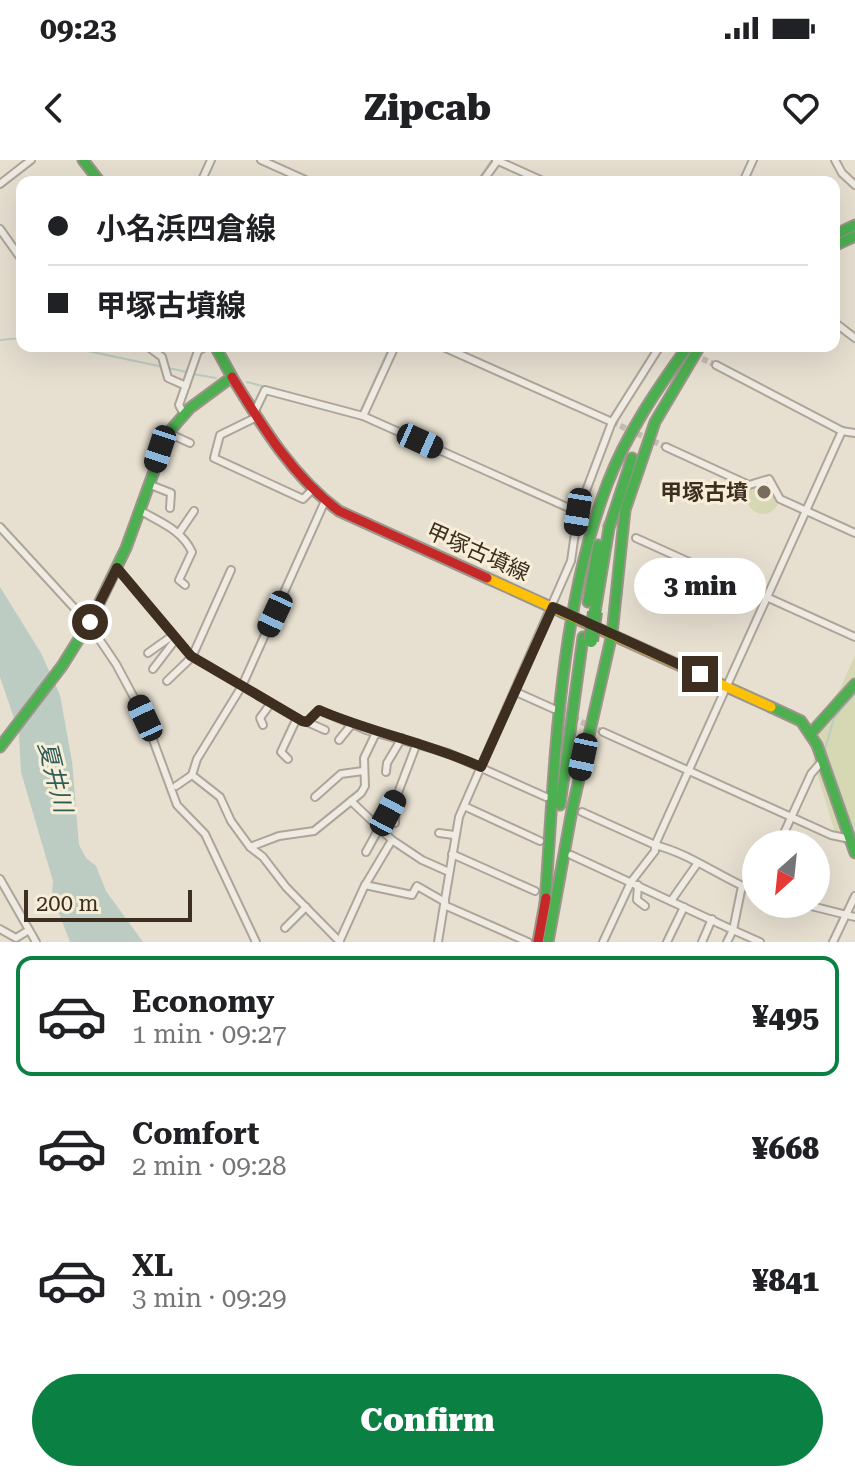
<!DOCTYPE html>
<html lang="en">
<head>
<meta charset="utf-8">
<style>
	body { margin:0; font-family:"Roboto Serif","Noto Sans JP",serif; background:#f2f2f2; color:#202124; height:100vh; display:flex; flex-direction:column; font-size:30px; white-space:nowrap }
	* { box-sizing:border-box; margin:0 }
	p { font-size:26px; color:#757577 }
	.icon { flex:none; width:44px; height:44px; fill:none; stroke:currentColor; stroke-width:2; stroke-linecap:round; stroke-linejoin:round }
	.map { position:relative; height:782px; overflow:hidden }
	.drawer { display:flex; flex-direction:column; background:#fff; flex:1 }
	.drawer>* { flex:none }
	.banner { position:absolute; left:16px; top:16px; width:824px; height:176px; border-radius:16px; box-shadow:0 8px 32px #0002; display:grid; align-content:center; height:176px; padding:0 32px; background:#fff }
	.needle { width:52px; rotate:207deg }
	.buttons { position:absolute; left:742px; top:670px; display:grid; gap:16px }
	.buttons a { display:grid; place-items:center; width:88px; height:88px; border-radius:50%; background:#fff; box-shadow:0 8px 32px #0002; font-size:40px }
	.scale { position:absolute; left:24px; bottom:20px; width:168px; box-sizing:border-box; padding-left:8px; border:4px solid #3d2e20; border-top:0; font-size:22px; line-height:28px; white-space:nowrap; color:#3d2e20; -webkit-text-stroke:6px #f7eed8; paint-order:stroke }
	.end { position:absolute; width:36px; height:36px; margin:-18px; border:10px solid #3d2e20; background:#fff; box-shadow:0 0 0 4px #fff }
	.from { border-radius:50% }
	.bubble { position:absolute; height:56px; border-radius:28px; background:#fff; box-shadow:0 8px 32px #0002; font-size:26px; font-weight:800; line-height:56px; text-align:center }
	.car { position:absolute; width:24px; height:48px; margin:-24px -12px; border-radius:10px; box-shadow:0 0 6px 2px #0007; background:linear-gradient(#222 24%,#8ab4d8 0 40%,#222 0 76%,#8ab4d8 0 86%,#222 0) }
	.banner b { display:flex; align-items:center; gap:28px; height:76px; font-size:30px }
	.banner b+b { border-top:2px solid #e0e0e0 }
	.banner i { width:20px; height:20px; background:#202124 }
	ul { padding:14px 0 0; list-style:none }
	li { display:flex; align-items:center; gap:24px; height:120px; margin:0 16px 12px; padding:0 16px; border:4px solid transparent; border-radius:16px }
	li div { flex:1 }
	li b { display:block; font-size:30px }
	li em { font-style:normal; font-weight:800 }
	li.current { border-color:#0b8043 }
	li>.icon { width:72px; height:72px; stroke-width:1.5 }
	.primary-button { display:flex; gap:16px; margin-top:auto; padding:16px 32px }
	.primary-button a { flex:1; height:92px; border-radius:48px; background:#0b8043; color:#fff; font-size:32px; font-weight:800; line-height:92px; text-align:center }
	.status { display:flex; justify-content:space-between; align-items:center; height:56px; padding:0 40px; background:#fff; direction:ltr }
	.status svg { height:22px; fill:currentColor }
	header { display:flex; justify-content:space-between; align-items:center; height:104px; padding:0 32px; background:#fff; font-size:36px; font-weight:800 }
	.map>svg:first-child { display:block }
	.green { fill:#d6d7b3 }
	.water { fill:#bcccc2 }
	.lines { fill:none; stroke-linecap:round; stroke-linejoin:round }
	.stream { stroke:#bcccc2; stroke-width:2 }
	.street-tunnel { stroke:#c5bcae; stroke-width:6; stroke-dasharray:6 3; stroke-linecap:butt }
	.street-casing { stroke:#ada599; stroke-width:10 }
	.fast-casing { stroke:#9c958a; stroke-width:13 }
	.slow-casing { stroke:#9c958a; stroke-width:13 }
	.jam-casing { stroke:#9c958a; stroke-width:13 }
	.street { stroke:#efebe3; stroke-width:6 }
	.fast { stroke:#4caf50; stroke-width:9 }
	.slow { stroke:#ffc107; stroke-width:9 }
	.jam { stroke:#c62828; stroke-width:9 }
	.fast-bridge-casing { stroke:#928b80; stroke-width:16; stroke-linecap:butt }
	.fast-bridge { stroke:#4caf50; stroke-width:12 }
	.route { stroke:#3d2e20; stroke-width:10 }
	.poi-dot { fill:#786c5e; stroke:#f7eed8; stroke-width:3 }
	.labels { text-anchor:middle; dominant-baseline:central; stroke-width:6; stroke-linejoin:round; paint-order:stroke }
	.poi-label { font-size:22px; font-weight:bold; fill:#3d2e20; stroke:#f7eed8; text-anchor:end }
	.street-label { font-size:22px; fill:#3d2e20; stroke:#f7eed8 }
	.water-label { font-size:24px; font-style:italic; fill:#2f5d5a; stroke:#f7eed8 }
</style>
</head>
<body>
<div class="status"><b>09:23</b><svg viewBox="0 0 49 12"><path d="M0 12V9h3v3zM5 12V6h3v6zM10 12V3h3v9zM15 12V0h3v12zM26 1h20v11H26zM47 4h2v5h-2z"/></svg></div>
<header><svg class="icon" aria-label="back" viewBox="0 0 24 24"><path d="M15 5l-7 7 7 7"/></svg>Zipcab<svg class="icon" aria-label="heart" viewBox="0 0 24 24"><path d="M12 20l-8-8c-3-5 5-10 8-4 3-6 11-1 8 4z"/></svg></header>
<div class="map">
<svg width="855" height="782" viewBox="0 0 855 782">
	<rect width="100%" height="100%" fill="#e7e0d1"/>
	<g class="green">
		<circle cx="763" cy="338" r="16"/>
		<polygon points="855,495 855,685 843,684 836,676 813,600 818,593 813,565 840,529"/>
	</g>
	<polygon class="water" points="0,427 41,493 60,535 72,601 79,685 86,698 96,706 106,731 143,782 70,782 52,735 53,721 21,612 19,573 0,517"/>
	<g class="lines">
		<g class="stream">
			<polyline points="477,22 491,1"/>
			<polyline points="0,180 22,178"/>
			<polyline points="64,186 187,212"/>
			<polyline points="193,214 216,218"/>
			<polyline points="247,222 360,252 390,186"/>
			<polyline points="855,534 834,558 825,589 855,675"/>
		</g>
		<g class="street-tunnel">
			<polyline points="694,195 716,205"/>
			<polyline points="612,262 666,287"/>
			<polyline points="578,352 611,367"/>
			<polyline points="573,558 603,572"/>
		</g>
		<defs>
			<g id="street">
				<polyline points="261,0 310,22"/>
				<polyline points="496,0 545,22"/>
				<polyline points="835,0 842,13 855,25"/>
				<polyline points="201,22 211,0"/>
				<polyline points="482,22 498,0"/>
				<polyline points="743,22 753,0"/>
				<polyline points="0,24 31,0"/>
				<polyline points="0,69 22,100"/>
				<polyline points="834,162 855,178"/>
				<polyline points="147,186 162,197 168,218 186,226"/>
				<polyline points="441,186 612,262"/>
				<polyline points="716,205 842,271 855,273"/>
				<polyline points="254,253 265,230 363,256 578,352"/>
				<polyline points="184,254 179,245 198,191 207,186"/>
				<polyline points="363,256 395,186"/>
				<polyline points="257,257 220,275 214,298 303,339 313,329"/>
				<polyline points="168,273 190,283"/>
				<polyline points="666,287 749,325 769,319 780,339 855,373"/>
				<polyline points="148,324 171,333 170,348"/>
				<polyline points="325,341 242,526 197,599 192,615 220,637 231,661 250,687 263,697 286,727 340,782"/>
				<path d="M139,350C160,362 182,370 192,392L179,420L185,425"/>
				<polyline points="0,367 89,464 116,504 145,558 177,645 205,674 256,782"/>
				<polyline points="179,373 194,351"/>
				<polyline points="636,378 855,477"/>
				<polyline points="117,408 191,496 302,561 307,562 319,550 366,570 448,593 546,637"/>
				<polyline points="148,493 172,476"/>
				<polyline points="153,509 176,479"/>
				<polyline points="167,521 192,497 231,410"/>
				<polyline points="516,532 554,549"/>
				<polyline points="307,562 325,570"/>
				<polyline points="263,565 260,558 271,543"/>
				<polyline points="603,572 831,675 850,679"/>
				<polyline points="339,580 352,564"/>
				<polyline points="288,599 281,592 297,558"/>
				<polyline points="386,612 387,603 402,578"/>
				<polyline points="176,626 192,615"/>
				<polyline points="315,637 341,614 363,611"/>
				<polyline points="351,641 392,680"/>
				<polyline points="464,646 540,681"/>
				<polyline points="582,652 655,685 842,271"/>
				<polyline points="395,663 396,638 417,583"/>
				<polyline points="439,673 454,675"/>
				<polyline points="779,684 811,614 823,600"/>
				<polyline points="250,687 279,676 314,671 361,633 365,626 364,598 376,573"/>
				<polyline points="366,692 394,641"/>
				<polyline points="452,694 535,731"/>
				<polyline points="571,695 733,770 742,726"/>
				<polyline points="0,719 36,782"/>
				<polyline points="365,725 412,735 417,726 445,742"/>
				<polyline points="638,725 637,740 645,746"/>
				<polyline points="671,741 697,704"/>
				<polyline points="803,744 855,757"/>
				<polyline points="285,768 306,747"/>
				<polyline points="0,769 16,778 29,770"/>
				<polyline points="340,780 364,727 392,680 422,700 449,712"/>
				<polyline points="438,782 444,745"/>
				<polyline points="528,782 444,745 459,657 571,401 578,352 612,262 660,186"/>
				<path d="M603,782L631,722L655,691V685C691,694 721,718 756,732"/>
				<polyline points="667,782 684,747"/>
				<polyline points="702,782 712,759"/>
				<polyline points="727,782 733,770 760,782"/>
				<polyline points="833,782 855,736"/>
			</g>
			<g id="fast">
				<polyline points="83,0 100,22"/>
				<polyline points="834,75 855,65"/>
				<polyline points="834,86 855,76"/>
				<polyline points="588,442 598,385"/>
				<polyline points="595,452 609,368 632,298"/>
				<polyline points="771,547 801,561 817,585 855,693"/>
				<polyline points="812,572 855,524"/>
				<polyline points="0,587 62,506 92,458 126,388 168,273 190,248 232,217 215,186"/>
				<polyline points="560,645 583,477"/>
				<path d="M545,744C555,607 558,451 608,322C627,273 657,229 688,186"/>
				<polyline points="548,782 572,650 612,474 625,350 655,262 700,186"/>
			</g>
			<polyline id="slow" points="487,418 771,547"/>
			<g id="jam">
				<path d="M232,217C262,266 292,316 339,351L487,418"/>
				<polyline points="538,782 546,738"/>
			</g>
		</defs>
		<use href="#street" class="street-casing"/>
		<use href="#fast" class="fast-casing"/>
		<use href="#slow" class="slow-casing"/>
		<use href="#jam" class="jam-casing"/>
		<use href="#street" class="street"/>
		<use href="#fast" class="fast"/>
		<use href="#slow" class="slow"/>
		<use href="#jam" class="jam"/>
		<defs>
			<polyline id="fast-bridge" points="591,481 595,452"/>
		</defs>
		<use href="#fast-bridge" class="fast-bridge-casing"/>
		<use href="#fast-bridge" class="fast-bridge"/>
	</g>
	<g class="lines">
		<path class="route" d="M90,462L117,408L191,496L302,561L307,562L319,550C372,573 429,583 481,607L553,447L700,514"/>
	</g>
	<circle class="poi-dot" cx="764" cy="332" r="8"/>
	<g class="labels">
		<g class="poi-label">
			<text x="748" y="332">甲塚古墳</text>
		</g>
		<g class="street-label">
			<text transform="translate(478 392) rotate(24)">甲塚古墳線</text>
		</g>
		<g class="water-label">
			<text transform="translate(55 617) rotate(76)">夏井川</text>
		</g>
	</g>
</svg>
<div class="buttons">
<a><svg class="needle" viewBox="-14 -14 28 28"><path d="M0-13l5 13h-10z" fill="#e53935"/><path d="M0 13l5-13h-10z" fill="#757577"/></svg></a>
</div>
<div class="scale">200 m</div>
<i class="end from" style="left:90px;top:462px"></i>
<i class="end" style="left:700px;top:514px"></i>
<div class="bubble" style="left:634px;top:398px;width:132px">3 min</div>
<i class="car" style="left:420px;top:281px;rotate:114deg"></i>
<i class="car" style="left:160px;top:289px;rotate:198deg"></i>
<i class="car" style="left:578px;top:352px;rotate:189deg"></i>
<i class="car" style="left:275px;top:454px;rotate:205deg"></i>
<i class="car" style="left:145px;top:558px;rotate:335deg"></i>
<i class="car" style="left:583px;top:597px;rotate:192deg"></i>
<i class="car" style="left:388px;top:653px;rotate:28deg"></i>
<div class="banner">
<b><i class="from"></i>小名浜四倉線</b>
<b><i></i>甲塚古墳線</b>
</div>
</div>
<section class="drawer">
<ul>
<li class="current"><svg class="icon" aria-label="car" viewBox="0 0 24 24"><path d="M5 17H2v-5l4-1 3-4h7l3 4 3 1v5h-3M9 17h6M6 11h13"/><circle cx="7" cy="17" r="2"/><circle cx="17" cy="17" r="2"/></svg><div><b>Economy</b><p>1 min · 09:27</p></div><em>¥495</em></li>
<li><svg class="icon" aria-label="car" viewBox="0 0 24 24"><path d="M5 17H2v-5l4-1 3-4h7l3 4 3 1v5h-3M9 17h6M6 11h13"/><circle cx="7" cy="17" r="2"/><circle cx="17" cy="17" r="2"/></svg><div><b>Comfort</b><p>2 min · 09:28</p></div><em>¥668</em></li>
<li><svg class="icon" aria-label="car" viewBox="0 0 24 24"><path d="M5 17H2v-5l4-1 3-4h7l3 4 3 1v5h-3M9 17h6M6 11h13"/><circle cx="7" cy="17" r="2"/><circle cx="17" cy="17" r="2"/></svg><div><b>XL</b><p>3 min · 09:29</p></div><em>¥841</em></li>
</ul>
<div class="primary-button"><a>Confirm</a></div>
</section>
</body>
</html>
